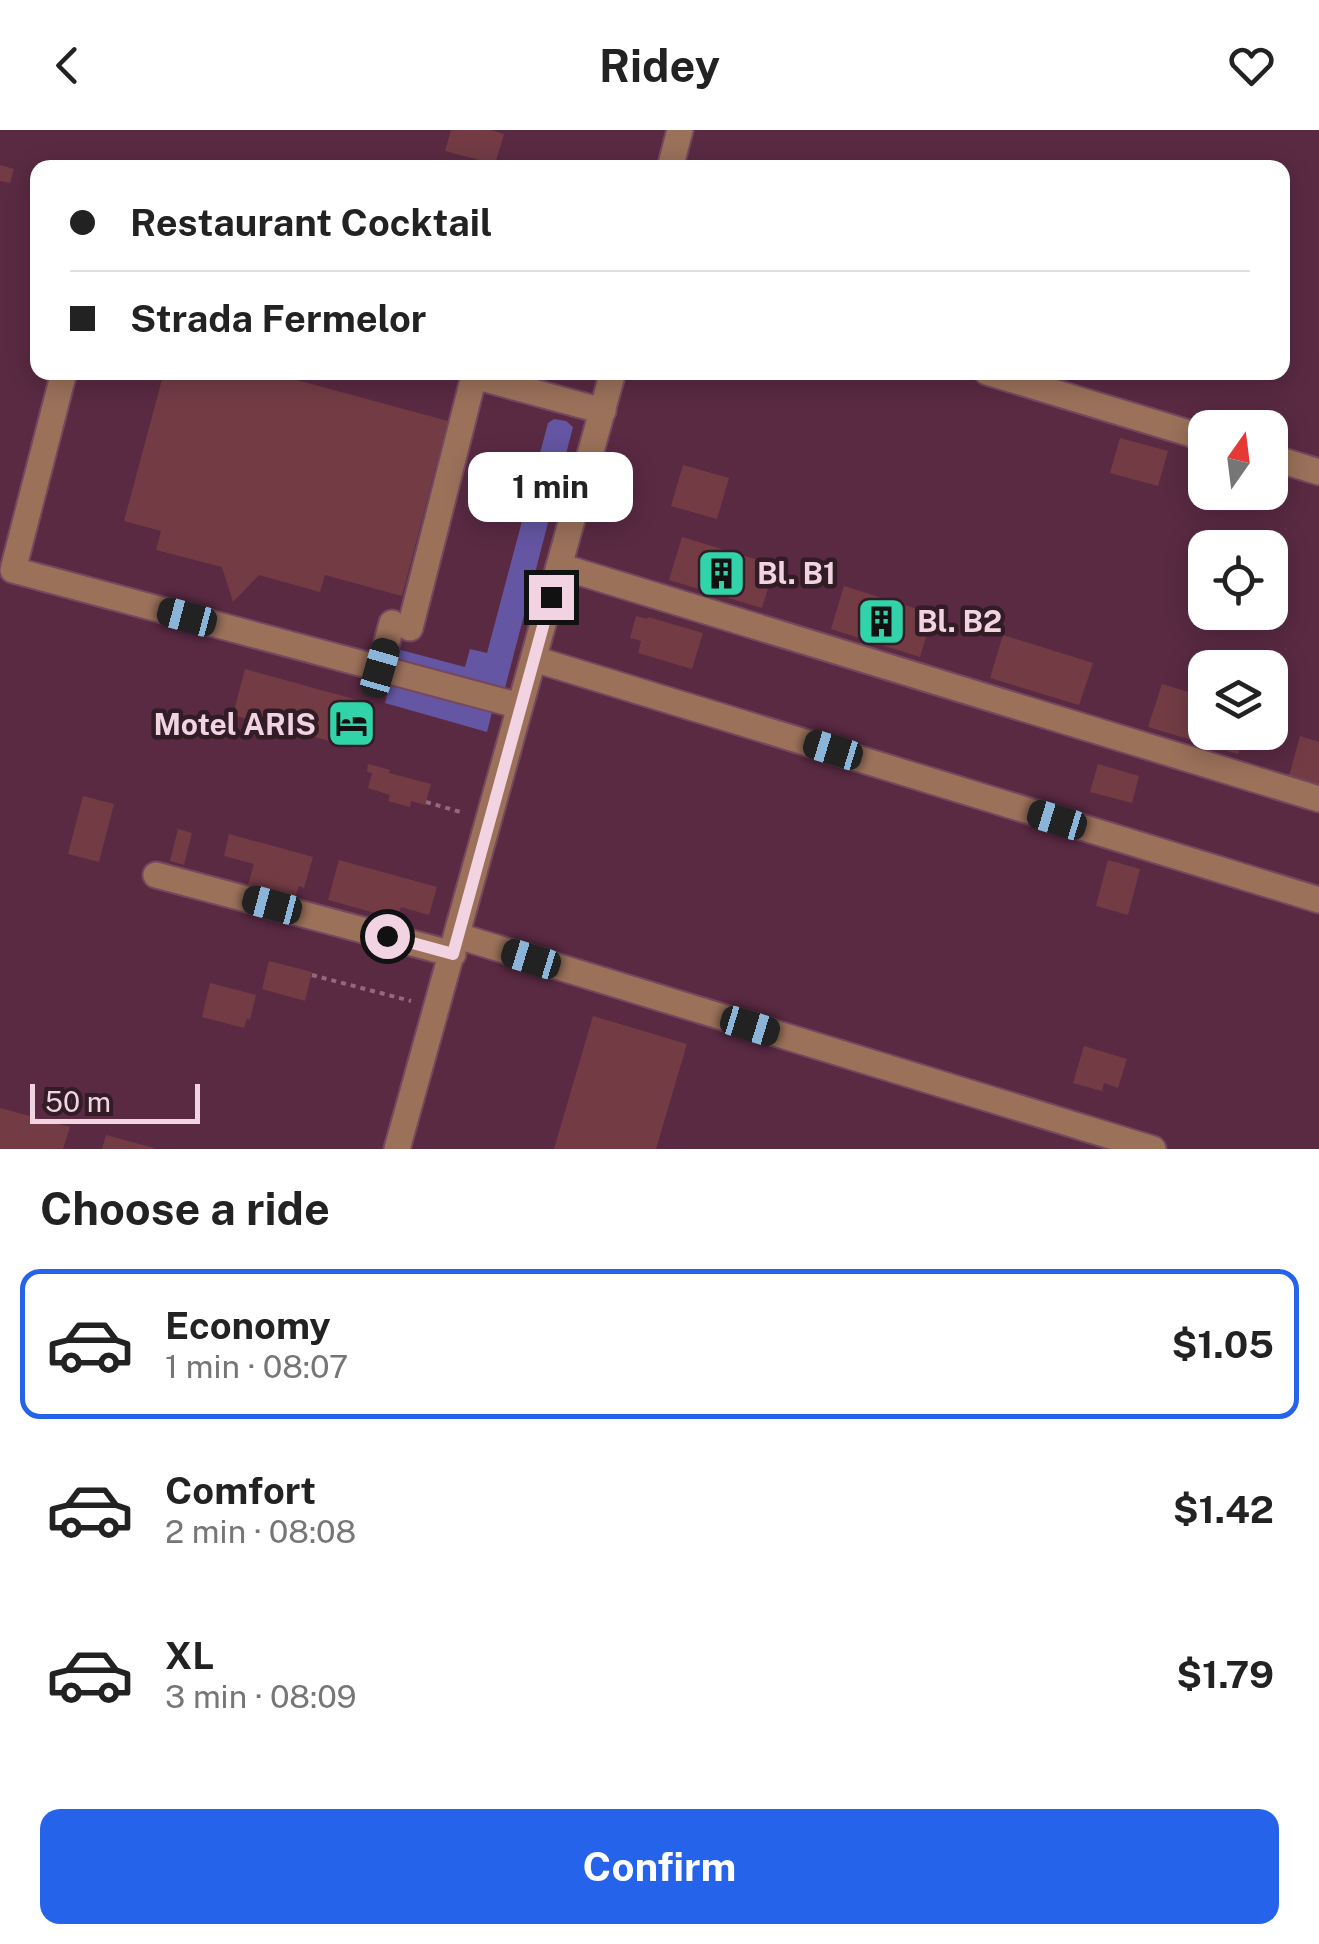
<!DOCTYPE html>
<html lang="en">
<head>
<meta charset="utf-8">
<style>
	body { margin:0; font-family:"Public Sans",sans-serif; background:#f6f6f6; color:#222; height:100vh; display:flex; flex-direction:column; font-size:38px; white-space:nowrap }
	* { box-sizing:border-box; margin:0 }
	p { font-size:32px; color:#767676 }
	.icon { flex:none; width:55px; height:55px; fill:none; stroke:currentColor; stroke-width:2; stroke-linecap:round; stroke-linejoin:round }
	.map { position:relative; height:1019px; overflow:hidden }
	.panel { display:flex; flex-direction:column; background:#fff; flex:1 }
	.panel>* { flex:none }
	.top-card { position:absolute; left:30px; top:30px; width:1260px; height:220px; border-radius:20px; box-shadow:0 5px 25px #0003; display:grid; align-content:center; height:220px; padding:0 40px; background:#fff }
	.needle { width:65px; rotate:14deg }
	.fabs { position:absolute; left:1188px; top:280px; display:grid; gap:20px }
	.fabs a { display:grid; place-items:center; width:100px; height:100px; border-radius:20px; background:#fff; box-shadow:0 5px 25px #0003; font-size:50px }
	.scale { position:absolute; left:30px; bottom:25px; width:170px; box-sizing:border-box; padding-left:10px; border:5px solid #f2d3e1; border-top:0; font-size:28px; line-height:35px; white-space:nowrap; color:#f2d3e1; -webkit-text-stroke:8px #321c26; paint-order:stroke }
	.end { position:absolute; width:45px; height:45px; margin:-22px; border:12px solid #f2d3e1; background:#111; box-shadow:0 0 0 5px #111 }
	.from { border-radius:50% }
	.bubble { position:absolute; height:70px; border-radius:20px; background:#fff; box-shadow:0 5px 25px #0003; font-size:32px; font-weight:700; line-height:70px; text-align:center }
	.car { position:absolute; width:30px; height:60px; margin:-30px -15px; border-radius:12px; box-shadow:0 0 8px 2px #0007; background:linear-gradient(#222 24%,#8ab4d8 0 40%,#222 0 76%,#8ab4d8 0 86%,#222 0) }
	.top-card b { display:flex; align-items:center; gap:35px; height:95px; font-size:38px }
	.top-card b+b { border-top:2px solid #e0e0e0 }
	.top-card i { width:25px; height:25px; background:#222 }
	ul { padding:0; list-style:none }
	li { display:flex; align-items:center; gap:30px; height:150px; margin:0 20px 15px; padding:0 20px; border:5px solid transparent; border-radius:20px }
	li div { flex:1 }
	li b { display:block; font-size:38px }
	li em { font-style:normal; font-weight:700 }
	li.on { border-color:#2563eb }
	li>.icon { width:90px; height:90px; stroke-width:1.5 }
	h2 { padding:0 40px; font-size:45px; line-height:120px }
	.cta { display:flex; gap:20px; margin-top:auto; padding:20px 40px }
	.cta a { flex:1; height:115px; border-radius:20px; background:#2563eb; color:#fff; font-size:40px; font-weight:700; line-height:115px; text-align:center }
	header { display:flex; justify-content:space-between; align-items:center; height:130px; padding:0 40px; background:#fff; font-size:45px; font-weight:700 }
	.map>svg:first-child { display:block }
	.green { fill:#6456a3 }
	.building { fill:#733c45 }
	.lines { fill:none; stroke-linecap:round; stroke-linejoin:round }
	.minor-casing { stroke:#75485f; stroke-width:29 }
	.path { stroke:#92697e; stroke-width:4; stroke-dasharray:5 5; stroke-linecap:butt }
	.minor { stroke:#9b715a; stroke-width:25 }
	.route { stroke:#f2d3e1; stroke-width:12 }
	.labels { text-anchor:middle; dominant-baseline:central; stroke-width:9; stroke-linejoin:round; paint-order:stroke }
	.poi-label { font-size:30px; font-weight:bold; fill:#f2d3e1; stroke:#321c26; text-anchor:start }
</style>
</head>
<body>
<header><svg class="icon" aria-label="back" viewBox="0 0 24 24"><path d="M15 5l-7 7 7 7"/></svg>Ridey<svg class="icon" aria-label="heart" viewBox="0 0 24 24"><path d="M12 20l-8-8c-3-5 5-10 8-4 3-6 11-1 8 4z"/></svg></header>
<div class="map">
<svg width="1319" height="1019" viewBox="0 0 1319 1019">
	<rect width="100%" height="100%" fill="#5a2a43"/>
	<g class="green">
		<polygon points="554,289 566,291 573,297 505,558 400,531 397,519 465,537 470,519 487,523 548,293"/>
		<polygon points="390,554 493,578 487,602 385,573"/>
	</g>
	<g class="building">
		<polygon points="451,0 491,0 504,4 495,34 445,21"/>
		<polygon points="0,35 14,39 10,53 0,51"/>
		<polygon points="164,242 267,242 448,291 402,466 325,445 320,462 259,445 233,472 222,437 156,420 161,401 124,391"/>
		<polygon points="1120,308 1168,321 1158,356 1110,343"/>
		<polygon points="683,335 729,348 717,389 671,376"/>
		<polygon points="682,407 775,435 762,478 669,450"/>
		<polygon points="844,456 933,484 920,527 831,499"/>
		<polygon points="636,486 647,489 648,487 703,503 692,539 638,523 641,511 630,508"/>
		<polygon points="1003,505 1093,533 1079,575 990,548"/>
		<polygon points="245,539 368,573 356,618 233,585"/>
		<polygon points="1162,554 1205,567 1205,602 1244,602 1238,624 1148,597"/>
		<polygon points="1300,606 1319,612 1319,659 1305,655 1306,651 1289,646"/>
		<polygon points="368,634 390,640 389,643 431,654 425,675 411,671 410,677 388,671 390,665 368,658 372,643 367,642"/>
		<polygon points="1098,634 1139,646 1132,673 1090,662"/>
		<polygon points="83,666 114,674 99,732 68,724"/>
		<polygon points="178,699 192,703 184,735 170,731"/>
		<polygon points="229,704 313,727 304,758 299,756 295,768 248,755 254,734 224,726"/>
		<polygon points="339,730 437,757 429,785 401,777 397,789 328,770"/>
		<polygon points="1108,730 1140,739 1128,785 1096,776"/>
		<polygon points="269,831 312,842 305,871 262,859"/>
		<polygon points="210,853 256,865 250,890 247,888 244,898 202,887"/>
		<polygon points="593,886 687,914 656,1019 554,1019"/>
		<polygon points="1084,916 1127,929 1118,958 1104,953 1102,961 1073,953"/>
		<polygon points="0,978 70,997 63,1019 0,1019"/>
		<polygon points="106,1005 154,1018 153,1019 102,1019"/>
	</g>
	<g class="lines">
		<defs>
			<g id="minor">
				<polyline points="670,38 680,0"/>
				<polyline points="64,242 13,440 520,576"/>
				<polyline points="987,242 1205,308"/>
				<polyline points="1270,327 1319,342"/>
				<polyline points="559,436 1319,669"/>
				<polyline points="410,498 474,246 603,281"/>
				<polyline points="534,529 1319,770"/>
				<polyline points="380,538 392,493"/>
				<polyline points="156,745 453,824"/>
				<polyline points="458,806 1153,1019"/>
				<polyline points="397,1019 613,242"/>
			</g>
		</defs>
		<use href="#minor" class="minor-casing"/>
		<g class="path">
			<polyline points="426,672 464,683"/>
			<polyline points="312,845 411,871"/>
		</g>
		<use href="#minor" class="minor"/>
	</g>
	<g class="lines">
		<polyline class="route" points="387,806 453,824 551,467"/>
	</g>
	<defs>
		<symbol id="building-square" viewBox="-11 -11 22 22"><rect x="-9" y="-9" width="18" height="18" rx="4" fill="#31d4a9" stroke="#321c26"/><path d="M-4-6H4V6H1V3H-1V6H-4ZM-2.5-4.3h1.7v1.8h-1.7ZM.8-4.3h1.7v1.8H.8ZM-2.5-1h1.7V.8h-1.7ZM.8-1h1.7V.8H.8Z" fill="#111"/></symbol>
		<symbol id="hotel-square" viewBox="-11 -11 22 22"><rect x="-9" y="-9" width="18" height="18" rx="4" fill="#31d4a9" stroke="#321c26"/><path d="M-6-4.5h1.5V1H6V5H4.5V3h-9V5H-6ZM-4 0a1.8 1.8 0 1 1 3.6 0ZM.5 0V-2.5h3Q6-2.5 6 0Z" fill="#111"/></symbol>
	</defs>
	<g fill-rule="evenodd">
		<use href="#building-square" x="694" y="416" width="55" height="55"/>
		<use href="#building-square" x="854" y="464" width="55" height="55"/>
		<use href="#hotel-square" x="324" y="566" width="55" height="55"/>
	</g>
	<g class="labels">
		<g class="poi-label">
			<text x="757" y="443">Bl. B1</text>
			<text x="917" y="491">Bl. B2</text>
			<text x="316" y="594" text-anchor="end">Motel ARIS</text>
		</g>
	</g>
</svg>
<div class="fabs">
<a><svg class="needle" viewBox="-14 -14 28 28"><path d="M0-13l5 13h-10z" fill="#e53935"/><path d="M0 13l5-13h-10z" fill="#767676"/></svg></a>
<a><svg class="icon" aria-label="locate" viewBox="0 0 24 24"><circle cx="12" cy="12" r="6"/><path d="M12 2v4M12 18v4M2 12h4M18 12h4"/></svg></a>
<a><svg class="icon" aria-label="layers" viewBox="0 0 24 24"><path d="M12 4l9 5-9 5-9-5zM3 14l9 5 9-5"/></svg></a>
</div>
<div class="scale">50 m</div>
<i class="end from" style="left:387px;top:806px"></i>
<i class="end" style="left:551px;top:467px"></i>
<div class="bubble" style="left:468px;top:322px;width:165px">1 min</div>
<i class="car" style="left:187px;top:487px;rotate:285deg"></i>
<i class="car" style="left:380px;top:538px;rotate:16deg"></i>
<i class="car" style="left:833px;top:620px;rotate:287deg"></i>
<i class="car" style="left:1057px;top:690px;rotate:287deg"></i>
<i class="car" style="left:272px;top:775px;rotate:285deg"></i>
<i class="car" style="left:531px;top:829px;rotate:287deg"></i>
<i class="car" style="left:750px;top:896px;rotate:107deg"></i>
<div class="top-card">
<b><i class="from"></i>Restaurant Cocktail</b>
<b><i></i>Strada Fermelor</b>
</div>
</div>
<section class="panel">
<h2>Choose a ride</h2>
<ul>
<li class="on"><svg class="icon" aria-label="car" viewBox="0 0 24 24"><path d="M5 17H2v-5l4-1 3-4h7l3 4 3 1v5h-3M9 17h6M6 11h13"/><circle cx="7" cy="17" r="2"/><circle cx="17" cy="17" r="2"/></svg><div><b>Economy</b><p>1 min · 08:07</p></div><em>$1.05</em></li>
<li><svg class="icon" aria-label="car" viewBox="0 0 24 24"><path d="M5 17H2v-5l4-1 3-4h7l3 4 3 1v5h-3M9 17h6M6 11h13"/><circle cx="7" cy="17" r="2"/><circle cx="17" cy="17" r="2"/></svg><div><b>Comfort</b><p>2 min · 08:08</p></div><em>$1.42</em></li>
<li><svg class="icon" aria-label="car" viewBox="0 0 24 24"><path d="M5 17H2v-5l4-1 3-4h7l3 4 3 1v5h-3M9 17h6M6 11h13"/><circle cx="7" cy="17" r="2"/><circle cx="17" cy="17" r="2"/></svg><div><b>XL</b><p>3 min · 08:09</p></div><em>$1.79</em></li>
</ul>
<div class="cta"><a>Confirm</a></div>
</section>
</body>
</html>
